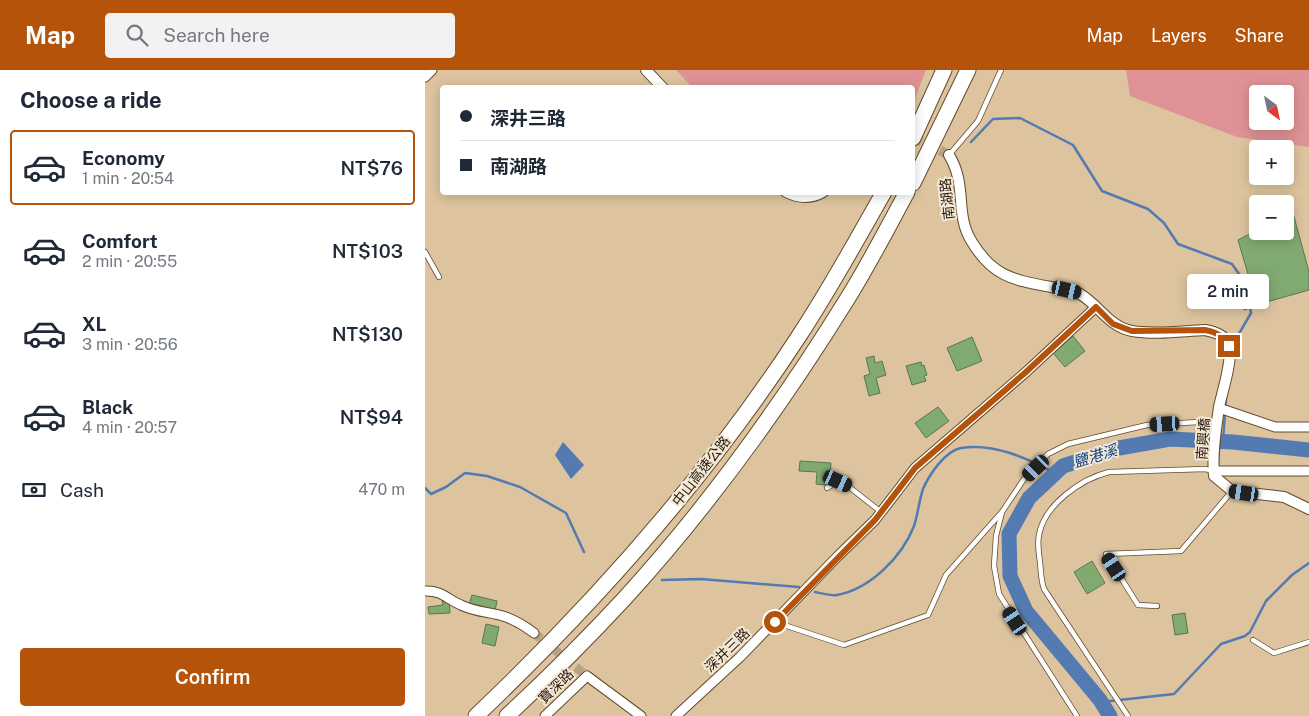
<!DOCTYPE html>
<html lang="en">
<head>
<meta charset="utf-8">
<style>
	body { margin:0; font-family:"Public Sans","Noto Sans TC",sans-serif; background:#f2f2f3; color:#1f2937; height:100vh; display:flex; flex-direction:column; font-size:19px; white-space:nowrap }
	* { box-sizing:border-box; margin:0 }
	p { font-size:16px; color:#747a83 }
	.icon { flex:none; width:28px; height:28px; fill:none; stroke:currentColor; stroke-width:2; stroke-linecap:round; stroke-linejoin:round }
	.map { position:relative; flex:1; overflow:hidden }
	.sheet { display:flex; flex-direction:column; background:#fff; width:425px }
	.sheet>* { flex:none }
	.hud { position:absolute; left:15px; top:15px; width:475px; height:110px; border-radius:5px; box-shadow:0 2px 12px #0003; display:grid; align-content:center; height:110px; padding:0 20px; background:#fff }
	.needle { width:32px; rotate:147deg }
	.controls { position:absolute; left:824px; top:15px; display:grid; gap:10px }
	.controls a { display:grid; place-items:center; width:45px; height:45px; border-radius:5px; background:#fff; box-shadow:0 2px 12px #0003; font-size:25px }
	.end { position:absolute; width:22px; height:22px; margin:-11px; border:6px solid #b45309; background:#fff; box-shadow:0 0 0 2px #fff }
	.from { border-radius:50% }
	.bubble { position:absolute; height:35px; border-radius:5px; background:#fff; box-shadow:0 2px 12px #0003; font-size:16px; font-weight:600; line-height:35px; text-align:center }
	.car { position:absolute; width:15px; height:30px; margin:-15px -8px; border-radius:6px; box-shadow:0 0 4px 1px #0007; background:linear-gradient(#222 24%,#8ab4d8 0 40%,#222 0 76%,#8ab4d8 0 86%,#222 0) }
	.hud b { display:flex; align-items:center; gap:18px; height:48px; font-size:19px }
	.hud b+b { border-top:1px solid #e0e1e3 }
	.hud i { width:12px; height:12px; background:#1f2937 }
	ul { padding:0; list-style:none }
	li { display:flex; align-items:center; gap:15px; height:75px; margin:0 10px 8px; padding:0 10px; border:2px solid transparent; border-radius:5px }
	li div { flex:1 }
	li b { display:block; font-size:19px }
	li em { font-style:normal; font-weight:600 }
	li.on { border-color:#b45309 }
	li>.icon { width:45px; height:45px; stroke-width:1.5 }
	h2 { padding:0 20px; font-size:22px; line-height:60px }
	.pay { display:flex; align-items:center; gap:12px; height:55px; padding:0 20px; font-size:19px }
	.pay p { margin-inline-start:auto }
	.action { display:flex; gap:10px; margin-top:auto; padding:10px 20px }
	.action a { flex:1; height:58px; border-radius:5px; background:#b45309; color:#fff; font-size:20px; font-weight:600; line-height:58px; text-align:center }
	header { display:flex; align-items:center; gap:30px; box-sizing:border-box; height:70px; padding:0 25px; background:#b45309; color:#fff }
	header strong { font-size:24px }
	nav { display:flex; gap:28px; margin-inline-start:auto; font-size:18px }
	.search { width:350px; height:45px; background:#f2f2f3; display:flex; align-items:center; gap:12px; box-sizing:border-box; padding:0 18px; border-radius:5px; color:#747a83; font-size:19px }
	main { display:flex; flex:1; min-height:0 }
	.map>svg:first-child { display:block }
	.green { fill:#df9295; fill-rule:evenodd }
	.water { fill:#537ab1 }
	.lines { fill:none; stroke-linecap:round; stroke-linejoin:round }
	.stream { stroke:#537ab1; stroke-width:2.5 }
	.river { stroke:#537ab1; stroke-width:15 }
	.building { fill:#80aa6f; stroke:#5c7453 }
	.minor-tunnel { stroke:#b8a282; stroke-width:9; stroke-dasharray:9 4.5; stroke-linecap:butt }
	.tertiary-tunnel { stroke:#b8a282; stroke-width:10; stroke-dasharray:10 5; stroke-linecap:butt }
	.service-casing { stroke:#604b29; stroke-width:6 }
	.minor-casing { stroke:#604b29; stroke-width:11 }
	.tertiary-casing { stroke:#604b29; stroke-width:12 }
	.motorway-casing { stroke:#604b29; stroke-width:17 }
	.service { stroke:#fff; stroke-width:4.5 }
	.minor { stroke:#fff; stroke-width:9 }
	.tertiary { stroke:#fff; stroke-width:10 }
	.motorway { stroke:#fff; stroke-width:15 }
	.route { stroke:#b45309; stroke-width:6 }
	.labels { text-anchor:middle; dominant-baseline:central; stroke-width:4; stroke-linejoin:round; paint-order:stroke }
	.street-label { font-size:14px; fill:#261c0e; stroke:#f4e7d4 }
	.water-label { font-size:15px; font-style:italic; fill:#094084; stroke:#f4e7d4 }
</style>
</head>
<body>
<header>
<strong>Map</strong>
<div class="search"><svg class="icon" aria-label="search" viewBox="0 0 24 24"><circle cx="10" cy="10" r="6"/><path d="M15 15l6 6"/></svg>Search here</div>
<nav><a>Map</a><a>Layers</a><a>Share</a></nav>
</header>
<main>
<section class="sheet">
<h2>Choose a ride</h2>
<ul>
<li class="on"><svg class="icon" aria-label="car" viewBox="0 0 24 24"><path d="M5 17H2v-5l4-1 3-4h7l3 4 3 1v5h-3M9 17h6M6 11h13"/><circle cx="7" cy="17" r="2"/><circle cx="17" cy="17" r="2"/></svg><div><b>Economy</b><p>1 min · 20:54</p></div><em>NT$76</em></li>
<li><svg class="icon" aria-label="car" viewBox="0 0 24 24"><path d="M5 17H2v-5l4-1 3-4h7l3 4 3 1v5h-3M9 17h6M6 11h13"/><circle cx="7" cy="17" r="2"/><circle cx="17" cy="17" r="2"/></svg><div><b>Comfort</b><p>2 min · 20:55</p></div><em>NT$103</em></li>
<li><svg class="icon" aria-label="car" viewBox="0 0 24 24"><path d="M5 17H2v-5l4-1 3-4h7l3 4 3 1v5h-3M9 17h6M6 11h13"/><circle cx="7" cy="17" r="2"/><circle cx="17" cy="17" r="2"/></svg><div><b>XL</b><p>3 min · 20:56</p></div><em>NT$130</em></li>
<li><svg class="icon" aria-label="car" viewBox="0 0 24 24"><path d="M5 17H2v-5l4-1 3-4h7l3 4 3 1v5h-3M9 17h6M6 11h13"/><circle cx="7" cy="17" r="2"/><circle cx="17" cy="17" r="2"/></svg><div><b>Black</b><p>4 min · 20:57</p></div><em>NT$94</em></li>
</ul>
<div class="pay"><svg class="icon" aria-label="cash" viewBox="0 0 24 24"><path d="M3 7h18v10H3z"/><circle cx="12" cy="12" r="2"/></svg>Cash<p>470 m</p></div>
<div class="action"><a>Confirm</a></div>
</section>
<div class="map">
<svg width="884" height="646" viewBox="0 0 884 646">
	<rect width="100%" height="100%" fill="#ddc49f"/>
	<g class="green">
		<polygon points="251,0 501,0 488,33 488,18 267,17"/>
		<path d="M701,0H884V77L812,67L705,26ZM832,24H860V51H832Z"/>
	</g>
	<polygon class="water" points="138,372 159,395 146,409 130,385"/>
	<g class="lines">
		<g class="stream">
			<polyline points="546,72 568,49 595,48 648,75 677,121 723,139 739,153 753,174 807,194 821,214 823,224"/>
			<polyline points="808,274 826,243 824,230"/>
			<polyline points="798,371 801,329"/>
			<polyline points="0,418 6,424 21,417 40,403 62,406 95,417 141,443 159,482"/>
			<polyline points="237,510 276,509 374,517"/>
			<path d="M390,522C396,523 406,526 412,525C445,519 477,487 489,456C493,444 494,431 498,419C504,405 520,381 536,378C569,373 602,388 630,403"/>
			<polyline points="676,632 749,624 796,574 820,566 825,562 841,531 867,505 884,493"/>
		</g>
		<polyline class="river" points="685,646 675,630 601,541 585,506 584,464 604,428 638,396 694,378 745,369 808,372 884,380"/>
	</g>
	<g class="building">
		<polygon points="868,143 884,202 884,220 831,235 830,231 824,233 825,238 819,240 814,221 820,219 821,223 828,221 813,170 832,160 860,161 860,147"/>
		<polygon points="648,266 660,281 640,297 628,283"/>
		<polygon points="547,267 557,291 532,301 522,278"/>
		<polygon points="449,286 450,293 457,291 461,305 451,308 455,323 444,326 439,306 445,304 441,288"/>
		<polygon points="496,292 497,296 499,295 502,305 499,306 501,311 487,315 481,296"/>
		<polygon points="513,337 524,351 501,368 490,353"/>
		<polygon points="375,391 406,393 405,412 400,415 391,414 392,402 374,401"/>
		<polygon points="667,491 680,513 662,524 649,502"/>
		<polygon points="47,525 72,531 70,541 44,535"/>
		<polygon points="17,529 24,529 25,543 4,544 3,537 18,535"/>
		<polygon points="760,543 763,563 750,565 747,545"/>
		<polygon points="61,554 74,557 70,576 57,573"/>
	</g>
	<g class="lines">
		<polyline class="minor-tunnel" points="109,563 162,606"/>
		<polyline class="tertiary-tunnel" points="488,67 524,85"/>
		<defs>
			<g id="service">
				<polyline points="525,84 553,51 576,0"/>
				<polyline points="0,182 14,207"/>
				<polyline points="402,418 413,411 423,416 456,442"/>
				<polyline points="732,536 713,535 681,484 756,481 807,421"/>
				<polyline points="350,552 419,575 503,545 521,505 576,443"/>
				<polyline points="828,570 849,583 884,572"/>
				<polyline points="652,646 574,524 569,496 571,466 577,442 599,409 623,384 643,374 722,355 791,351"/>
				<path d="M703,646L619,519C616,511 616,502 615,492C614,484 612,474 614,465C619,435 656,409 684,402L780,399L789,401"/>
			</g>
			<g id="minor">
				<polyline points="0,7 7,0"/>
				<polyline points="794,338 850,357 884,357"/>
				<polyline points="789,401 884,401"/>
				<path d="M0,521C16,520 22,529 36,535C50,542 64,542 78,546C90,550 100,556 109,563"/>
				<polyline points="120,646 162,606 216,646"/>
				<polyline points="251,646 315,587 413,486 450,450 490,398 601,302 671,237"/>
			</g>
			<g id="tertiary">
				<polyline points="221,0 238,18"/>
				<path d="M524,85C543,116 529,144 547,172C568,207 589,210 626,217C635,218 647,219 655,224C674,235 684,257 707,261C730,265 757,261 780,260C790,262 801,265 804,276C808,290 797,322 794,337C791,359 787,384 789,406L807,421L859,427L884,439"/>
				<path d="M361,122C373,128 386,129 398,122"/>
			</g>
			<g id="motorway">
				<polyline points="488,68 519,0"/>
				<polyline points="488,113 543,0"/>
				<path d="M51,646C172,531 283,406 374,266C405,219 431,171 459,122"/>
				<path d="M82,646C123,608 162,569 200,528C282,438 357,334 421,231C443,196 462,159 482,122"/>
			</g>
		</defs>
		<use href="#service" class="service-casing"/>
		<use href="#minor" class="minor-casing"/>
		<use href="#tertiary" class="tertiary-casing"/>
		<use href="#motorway" class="motorway-casing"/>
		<use href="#service" class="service"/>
		<use href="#minor" class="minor"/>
		<use href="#tertiary" class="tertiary"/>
		<use href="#motorway" class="motorway"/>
	</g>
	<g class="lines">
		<path class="route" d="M350,552L450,450L490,398L601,302L671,237L688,254L707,261L780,260C792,262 797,266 804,276"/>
	</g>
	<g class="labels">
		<g class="street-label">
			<text transform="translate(522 129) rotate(-96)">南湖路</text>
			<text transform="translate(778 369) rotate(-86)">南興橋</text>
			<text transform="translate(276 401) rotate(-52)">中山高速公路</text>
			<text transform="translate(302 580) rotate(-44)">深井三路</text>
			<text transform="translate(131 616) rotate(-44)">寶深路</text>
		</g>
		<g class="water-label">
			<text transform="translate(670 386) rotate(-17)">鹽港溪</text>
		</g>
	</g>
</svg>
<div class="controls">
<a><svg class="needle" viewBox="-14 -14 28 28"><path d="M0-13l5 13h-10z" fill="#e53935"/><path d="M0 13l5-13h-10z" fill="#747a83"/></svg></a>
<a>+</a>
<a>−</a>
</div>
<i class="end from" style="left:350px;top:552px"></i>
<i class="end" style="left:804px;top:276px"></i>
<div class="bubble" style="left:762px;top:204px;width:82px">2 min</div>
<i class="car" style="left:642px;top:220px;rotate:103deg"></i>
<i class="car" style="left:740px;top:354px;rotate:267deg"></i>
<i class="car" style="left:611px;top:398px;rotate:226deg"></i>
<i class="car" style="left:413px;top:411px;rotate:114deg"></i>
<i class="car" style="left:819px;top:423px;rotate:279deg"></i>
<i class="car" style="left:689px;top:497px;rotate:327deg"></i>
<i class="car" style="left:590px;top:551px;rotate:327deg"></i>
<div class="hud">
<b><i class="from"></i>深井三路</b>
<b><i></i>南湖路</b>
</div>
</div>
</main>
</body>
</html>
